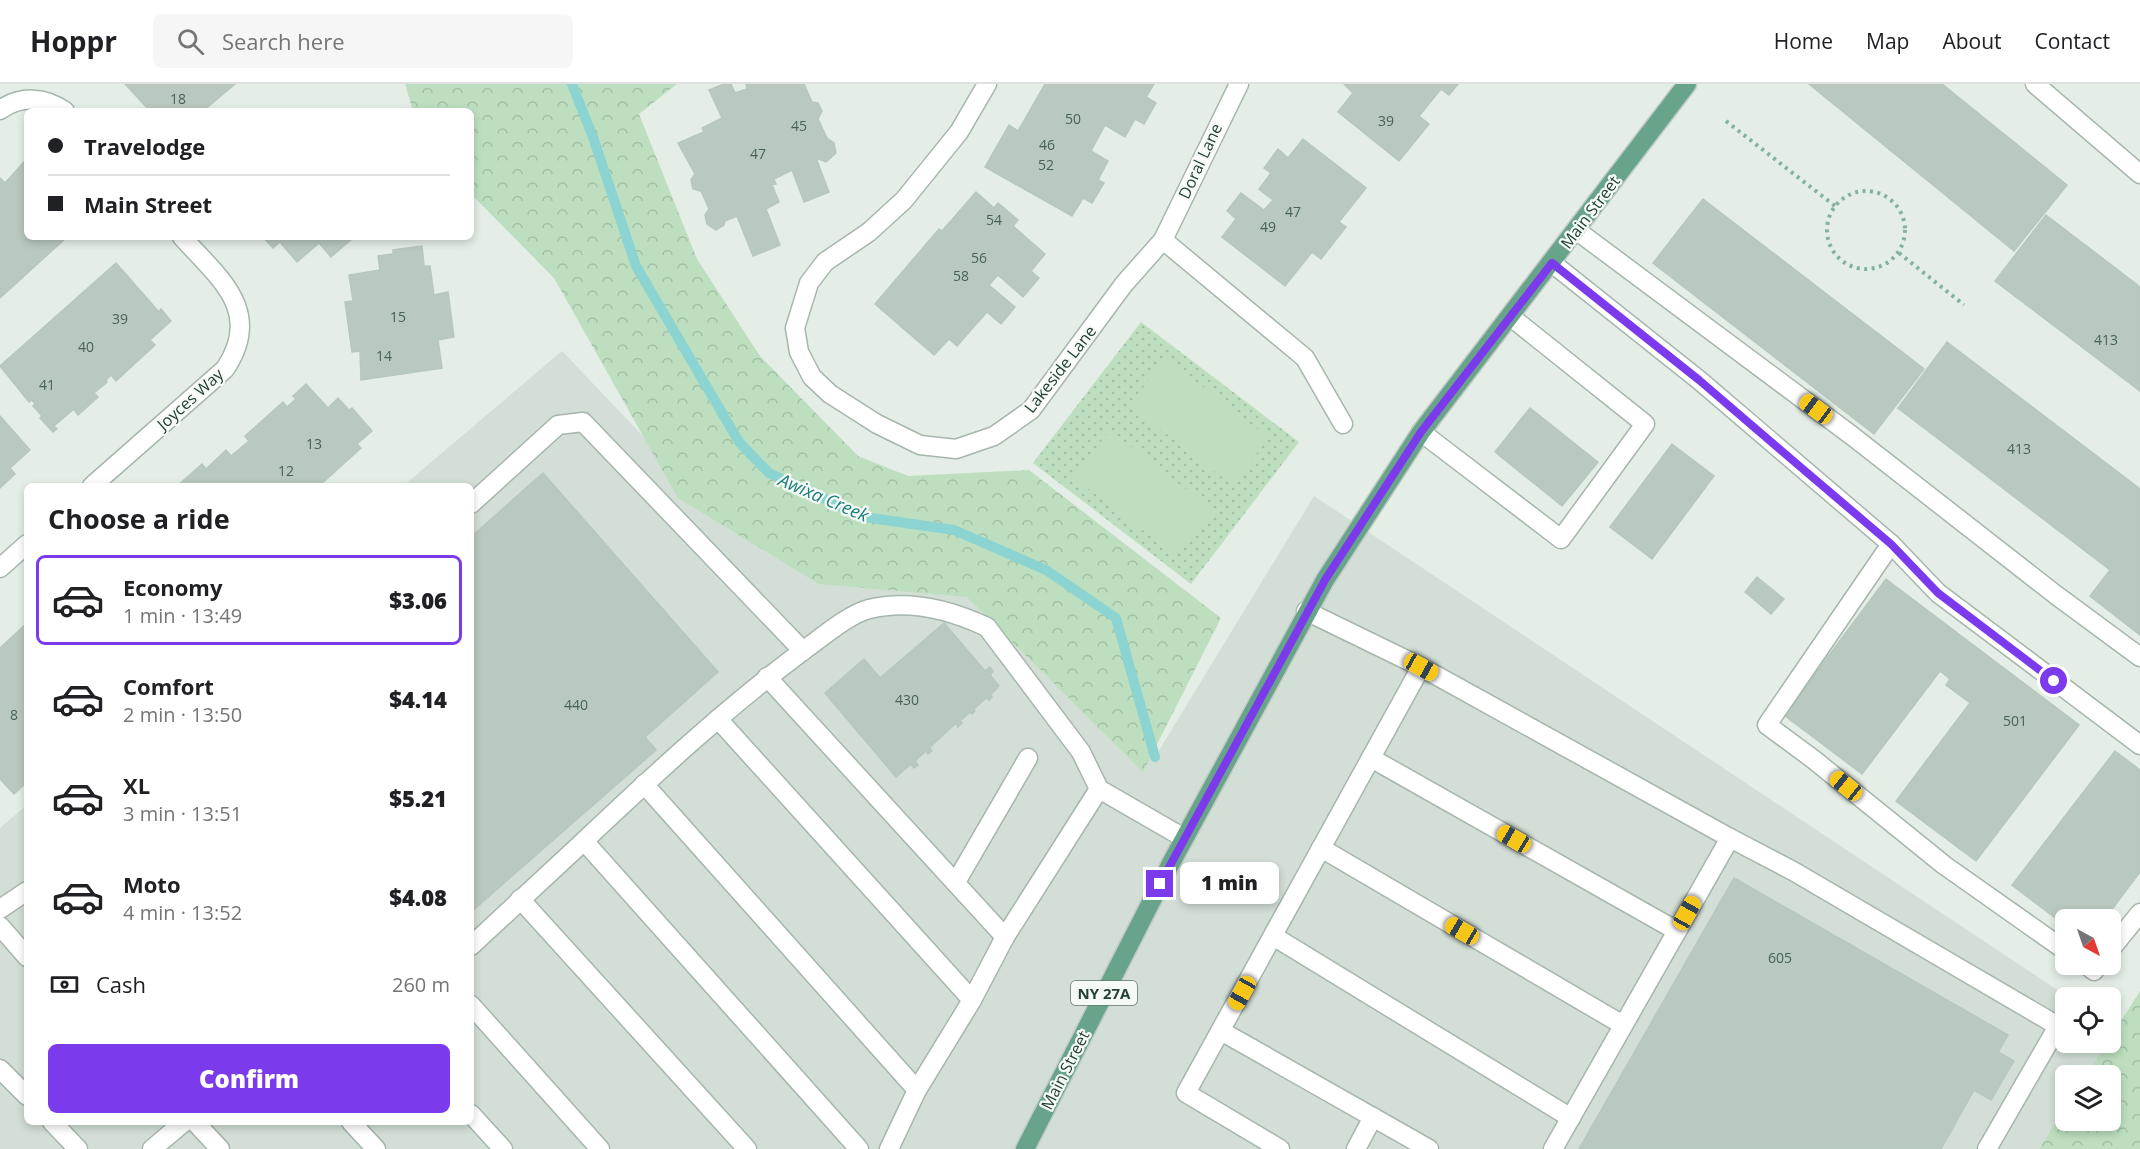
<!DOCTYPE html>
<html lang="en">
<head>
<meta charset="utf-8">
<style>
	body { margin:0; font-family:"Open Sans",sans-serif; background:#f6f6f6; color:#202124; height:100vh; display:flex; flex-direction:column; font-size:22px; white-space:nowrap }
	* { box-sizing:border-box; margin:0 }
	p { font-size:20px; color:#757577 }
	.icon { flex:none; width:33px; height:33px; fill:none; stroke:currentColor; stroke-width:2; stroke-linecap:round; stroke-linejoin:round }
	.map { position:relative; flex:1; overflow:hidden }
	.drawer { position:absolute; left:24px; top:399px; width:450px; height:642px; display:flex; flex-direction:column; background:#fff; border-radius:9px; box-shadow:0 3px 9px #0003 }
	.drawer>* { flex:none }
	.guide { position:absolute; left:24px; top:24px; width:450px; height:132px; border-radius:9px; box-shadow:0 3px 9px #0003; display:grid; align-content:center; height:132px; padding:0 24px; background:#fff }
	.needle { width:39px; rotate:140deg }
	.buttons { position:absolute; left:2055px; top:825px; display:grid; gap:12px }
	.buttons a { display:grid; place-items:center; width:66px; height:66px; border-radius:9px; background:#fff; box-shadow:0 3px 9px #0003; font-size:30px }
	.end { position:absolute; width:27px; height:27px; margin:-14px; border:8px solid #7c3aed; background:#fff; box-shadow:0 0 0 3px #fff }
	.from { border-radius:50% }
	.bubble { position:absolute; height:42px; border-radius:9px; background:#fff; box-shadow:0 3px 9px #0003; font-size:20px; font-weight:800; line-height:42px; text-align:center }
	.car { position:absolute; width:18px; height:36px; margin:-18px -9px; border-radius:8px; box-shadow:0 0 4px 2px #0007; background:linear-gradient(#f5c518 24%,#345 0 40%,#f5c518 0 76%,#345 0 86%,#f5c518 0) }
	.guide b { display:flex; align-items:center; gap:21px; height:57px; font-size:22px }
	.guide b+b { border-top:2px solid #e0e0e0 }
	.guide i { width:15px; height:15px; background:#202124 }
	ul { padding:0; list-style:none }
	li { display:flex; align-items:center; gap:18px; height:90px; margin:0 12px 9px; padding:0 12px; border:3px solid transparent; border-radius:9px }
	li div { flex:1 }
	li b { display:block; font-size:22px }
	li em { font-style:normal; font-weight:800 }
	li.selected { border-color:#7c3aed }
	li>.icon { width:54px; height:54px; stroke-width:1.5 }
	h2 { padding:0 24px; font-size:27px; line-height:72px }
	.pay { display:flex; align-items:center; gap:15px; height:66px; padding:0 24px; font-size:22px }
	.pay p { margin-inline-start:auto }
	.action { display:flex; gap:12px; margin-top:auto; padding:12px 24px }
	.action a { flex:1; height:69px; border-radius:9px; background:#7c3aed; color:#fff; font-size:24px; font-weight:800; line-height:69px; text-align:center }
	header { display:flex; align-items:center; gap:36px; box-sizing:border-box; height:84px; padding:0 30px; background:#fff; border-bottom:2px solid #e0e0e0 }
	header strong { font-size:28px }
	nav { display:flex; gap:33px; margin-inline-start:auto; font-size:21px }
	.search { width:420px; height:54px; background:#f6f6f6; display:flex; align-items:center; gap:15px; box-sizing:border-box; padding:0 21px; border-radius:9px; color:#757577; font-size:22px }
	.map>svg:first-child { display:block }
	.built { fill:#d2ded6 }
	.forest { fill:url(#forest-crowns) }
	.park { fill:url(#park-dots) }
	.garden { fill:#bddfbf }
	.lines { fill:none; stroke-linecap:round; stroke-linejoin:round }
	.stream { stroke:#8bd4d1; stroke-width:10 }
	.building { fill:#b9c9c0; stroke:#b6c8bd; stroke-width:1.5 }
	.lane-casing { stroke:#a6b6ad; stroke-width:21 }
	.street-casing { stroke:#a6b6ad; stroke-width:21 }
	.primary-casing { stroke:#c1cac6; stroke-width:21 }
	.path { stroke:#84b29a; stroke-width:4; stroke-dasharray:3 4.5; stroke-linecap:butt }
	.lane { stroke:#fff; stroke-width:18 }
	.street { stroke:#fff; stroke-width:18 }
	.primary { stroke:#68a489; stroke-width:18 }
	.route { stroke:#7c3aed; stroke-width:8 }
	.labels { text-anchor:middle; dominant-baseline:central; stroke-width:4.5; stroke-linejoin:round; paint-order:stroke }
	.number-label { font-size:14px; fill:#486256 }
	.shield { fill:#f5faf6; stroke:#62786d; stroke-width:1.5 }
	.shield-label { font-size:15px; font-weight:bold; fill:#234032 }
	.street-label { font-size:16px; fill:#234032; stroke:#f5faf6 }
	.water-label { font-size:18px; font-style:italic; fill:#1b7e7b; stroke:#f5faf6 }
</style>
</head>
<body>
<header>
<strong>Hoppr</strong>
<div class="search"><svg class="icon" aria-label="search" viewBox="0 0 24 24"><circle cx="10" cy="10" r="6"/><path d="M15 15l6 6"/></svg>Search here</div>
<nav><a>Home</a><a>Map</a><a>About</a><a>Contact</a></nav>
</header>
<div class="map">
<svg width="2140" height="1065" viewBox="0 0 2140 1065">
	<defs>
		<pattern id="forest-crowns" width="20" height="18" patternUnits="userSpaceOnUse" patternTransform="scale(1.5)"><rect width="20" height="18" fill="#bddfbf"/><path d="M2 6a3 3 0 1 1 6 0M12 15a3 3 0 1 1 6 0" fill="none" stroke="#a2c0a5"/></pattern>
		<pattern id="park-dots" width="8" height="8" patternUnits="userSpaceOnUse" patternTransform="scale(1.5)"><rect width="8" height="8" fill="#bddfbf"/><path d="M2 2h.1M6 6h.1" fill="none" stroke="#a2c0a5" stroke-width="1.8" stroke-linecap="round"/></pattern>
	</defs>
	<rect width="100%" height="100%" fill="#e4eee7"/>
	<polygon class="built" points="562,267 722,435 939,464 1155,673 1314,412 2068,913 2066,914 2066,958 2107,959 2086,991 2066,992 2065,1023 2039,1065 0,1065 0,744 27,721 27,1038 471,1038 471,402 403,402"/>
	<g class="forest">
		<polygon points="405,0 677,0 639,30 697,175 760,272 858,372 908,392 1029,386 1221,534 1143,688 967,513 819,500 678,414 554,194 471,110 471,27 413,27"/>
		<polygon points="2140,907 2140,1065 2039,1065 2065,1023 2066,1036 2110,1036 2110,992 2086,991 2107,959 2110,958 2111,953"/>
	</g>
	<polygon class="park" points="1141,238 1299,358 1191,500 1033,379"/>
	<g class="garden">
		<polygon points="1166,274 1269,354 1232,401 1129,321"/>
		<polygon points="1110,346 1213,426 1176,472 1073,393"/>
	</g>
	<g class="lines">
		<polyline class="stream" points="572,0 594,56 636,182 739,358 769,389 864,433 954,446 1046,486 1116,534 1155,673"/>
	</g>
	<g class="building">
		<polygon points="125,0 235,0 203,27 150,27"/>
		<polygon points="724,0 731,0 735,9 747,5 746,0 804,0 812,18 818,19 822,27 818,35 827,54 834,59 836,69 826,78 816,74 829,108 804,118 792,86 774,95 776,100 772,101 779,118 766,125 780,161 753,172 737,132 725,137 724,141 716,146 707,140 705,131 709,125 701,107 693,105 691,96 695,90 678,59 704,48 702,44 722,34 709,6"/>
		<polygon points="1045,0 1154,0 1146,13 1156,19 1144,40 1135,35 1125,53 1105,41 1091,67 1108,77 1098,96 1104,99 1092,119 1083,114 1072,132 985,83 1009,41 1018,47"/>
		<polygon points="1458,0 1449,11 1441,5 1419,32 1429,40 1399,77 1338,28 1353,9 1344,0"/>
		<polygon points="1809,0 1942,0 2067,101 2014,167"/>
		<polygon points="1303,55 1366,104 1339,138 1346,143 1321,175 1312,168 1285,202 1222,153 1236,135 1227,127 1241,109 1264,126 1273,116 1259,105 1271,89 1264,84 1278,65 1288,74"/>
		<polygon points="24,78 27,82 27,153 67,153 0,214 0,94 5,99"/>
		<polygon points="976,108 994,124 998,119 1018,136 1013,142 1045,170 1031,187 1039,194 1023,213 998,191 989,201 1015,223 1001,240 987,228 957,262 949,255 934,271 875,220 939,145 942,147"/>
		<polygon points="1703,115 1924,285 1874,350 1653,179"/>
		<polygon points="2046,131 2140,203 2140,307 1995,197"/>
		<polygon points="263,153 354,153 331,173 319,159 297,178 280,158 273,164"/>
		<polygon points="422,162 424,182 430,182 434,211 448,208 454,253 438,256 442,284 361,296 360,267 352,268 345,218 353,217 349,191 380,186 378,172 393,170 393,166"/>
		<polygon points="116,179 159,228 161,225 171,237 150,256 155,261 116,297 111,291 106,296 107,298 94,309 98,313 78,331 74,325 54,342 57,345 53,348 40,334 42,332 33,322 35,320 32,316 29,318 0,282"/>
		<polygon points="1947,258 2140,405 2140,551 2090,512 2110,486 1898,324"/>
		<polygon points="306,300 328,324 338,314 349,326 352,324 372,347 357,360 361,364 319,402 177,402 202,380 206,385 226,366 231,372 249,357 245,352 283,318 287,323 296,315 293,312"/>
		<polygon points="1530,324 1598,378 1562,422 1495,368"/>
		<polygon points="0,332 30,366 10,384 15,390 0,404"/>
		<polygon points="1672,360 1714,392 1652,475 1610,443"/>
		<polygon points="543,389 718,588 645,653 656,666 471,828 471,453"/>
		<polygon points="1757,493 1784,515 1771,530 1745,508"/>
		<polygon points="1886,495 2079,641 1976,777 1896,717 1970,619 1946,601 1950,595 1940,587 1862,690 1784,631"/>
		<polygon points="27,539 27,698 14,710 0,695 0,564"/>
		<polygon points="944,539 985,587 990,583 993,588 990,591 999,602 990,611 992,613 989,616 986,614 974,625 975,627 972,630 970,628 960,637 962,639 958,643 956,639 929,664 932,667 928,670 926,667 915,677 918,681 914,684 911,680 896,693 825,609 864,575 880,594"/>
		<polygon points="2115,667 2140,686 2140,788 2104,836 2066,836 2066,842 2012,801"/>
		<polygon points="1734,794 2008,951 1998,968 2014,977 1991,1016 1974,1006 1941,1065 1579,1065"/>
	</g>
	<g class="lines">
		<defs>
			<g id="lane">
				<polyline points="2035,0 2140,90"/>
				<polyline points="1576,146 1851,351 2056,511 2140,573"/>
				<polyline points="1552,179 1699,296 1891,460 1938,509 2140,661"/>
				<polyline points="1421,348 1561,455 1645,340 1511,233"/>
				<polyline points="471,420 558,341 583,338 803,567"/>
				<polyline points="1891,460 1767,641 1813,675 1944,781 2066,867"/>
				<polyline points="1306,527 1421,583 1730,754 1553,1065"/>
				<polyline points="767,593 1005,853"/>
				<polyline points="718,635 972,916"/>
				<polyline points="1371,674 1677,847"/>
				<polyline points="644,700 917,1006"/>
				<polyline points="1730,754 1793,787 2058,942 1987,1065"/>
				<path d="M584,757C655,690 726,624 804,566C821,554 849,530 869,525C909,515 951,526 987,543L1081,668L1099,705"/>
				<polyline points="1321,764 1623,941"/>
				<polyline points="956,798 1028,674"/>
				<polyline points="520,815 747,1065"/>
				<polyline points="0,825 27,807"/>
				<polyline points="0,842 27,873"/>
				<polyline points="1273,852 1571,1034"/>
				<polyline points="471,862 584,757 859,1065"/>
				<polyline points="2110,866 2140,829"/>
				<polyline points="2085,880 2094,887 2099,880"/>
				<polyline points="471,921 600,1065"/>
				<polyline points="1221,947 1429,1065"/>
				<polyline points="471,1030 503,1065"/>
				<polyline points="195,1038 220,1065"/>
				<polyline points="351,1038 376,1065"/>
				<polyline points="152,1065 184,1038"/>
				<polyline points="889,1065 917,1006 972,916 1005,853 1099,705 1184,754"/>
				<polyline points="1280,1065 1186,1009 1421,583"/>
				<polyline points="1356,1065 1373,1033"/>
			</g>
			<g id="street">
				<polyline points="987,0 959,48 904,116 869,148 825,178 809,199 795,244 799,268 812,293 830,310 877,340 920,361 956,365 994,352 1031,326 1124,200 1163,156 1239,0"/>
				<path d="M0,26C21,11 45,13 65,27"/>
				<polyline points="1163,156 1305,274 1343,340"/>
				<path d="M92,402L225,285C264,227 219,194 182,153"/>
				<polyline points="0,484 27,460"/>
				<polyline points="0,985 27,1012"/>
				<polyline points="52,1038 78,1065"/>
			</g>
			<polyline id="primary" points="1025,1065 1171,779 1325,496 1421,348 1687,0"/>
		</defs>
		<use href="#lane" class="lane-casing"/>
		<use href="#street" class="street-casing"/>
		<use href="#primary" class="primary-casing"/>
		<g class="path">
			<polyline points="1726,37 1835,122"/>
			<circle cx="1866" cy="146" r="39"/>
			<polyline points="1899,169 1964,221"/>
		</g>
		<use href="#lane" class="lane"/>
		<use href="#street" class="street"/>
		<use href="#primary" class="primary"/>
	</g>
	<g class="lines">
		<polyline class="route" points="1160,800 1325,496 1421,348 1552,179 1699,296 1804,386 1891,460 1938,509 2054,597"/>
	</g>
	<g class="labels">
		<g class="number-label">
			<text x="178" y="14">18</text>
			<text x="1073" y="34">50</text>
			<text x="1386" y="36">39</text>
			<text x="799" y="41">45</text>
			<text x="1047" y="60">46</text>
			<text x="758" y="69">47</text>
			<text x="1046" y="80">52</text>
			<text x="1293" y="127">47</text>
			<text x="994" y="135">54</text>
			<text x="1268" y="142">49</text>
			<text x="979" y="173">56</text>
			<text x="961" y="191">58</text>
			<text x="398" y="232">15</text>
			<text x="120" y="234">39</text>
			<text x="2106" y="255">413</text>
			<text x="86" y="262">40</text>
			<text x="384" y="271">14</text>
			<text x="47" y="300">41</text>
			<text x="314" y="359">13</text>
			<text x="2019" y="364">413</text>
			<text x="286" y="386">12</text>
			<text x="907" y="615">430</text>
			<text x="576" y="620">440</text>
			<text x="14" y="630">8</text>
			<text x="2015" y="636">501</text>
			<text x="1780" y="873">605</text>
		</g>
		<rect class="shield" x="1071" y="897" width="66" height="24" rx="4.5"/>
		<g class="shield-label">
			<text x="1104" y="909">NY 27A</text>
		</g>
		<g class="street-label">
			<text transform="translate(1200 77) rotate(-65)">Doral Lane</text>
			<text transform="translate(1590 128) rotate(-53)">Main Street</text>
			<text transform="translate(1060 285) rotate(-52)">Lakeside Lane</text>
			<text transform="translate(190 315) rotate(-42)">Joyces Way</text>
			<text transform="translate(1065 986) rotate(-63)">Main Street</text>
		</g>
		<g class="water-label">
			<text transform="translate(824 413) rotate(23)">Awixa Creek</text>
		</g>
	</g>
</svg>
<div class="buttons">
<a><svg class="needle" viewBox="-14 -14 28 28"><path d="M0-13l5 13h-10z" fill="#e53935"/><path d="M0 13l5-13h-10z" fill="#757577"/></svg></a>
<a><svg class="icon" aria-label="locate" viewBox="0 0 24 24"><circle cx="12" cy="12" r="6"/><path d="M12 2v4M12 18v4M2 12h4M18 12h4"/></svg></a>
<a><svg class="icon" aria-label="layers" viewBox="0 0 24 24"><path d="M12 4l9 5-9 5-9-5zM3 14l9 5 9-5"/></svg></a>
</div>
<i class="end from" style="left:2054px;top:597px"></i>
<i class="end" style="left:1160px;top:800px"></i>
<div class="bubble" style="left:1180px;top:778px;width:99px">1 min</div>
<i class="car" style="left:1816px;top:325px;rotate:307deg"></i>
<i class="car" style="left:1421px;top:583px;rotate:119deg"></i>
<i class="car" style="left:1846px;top:702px;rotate:309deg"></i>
<i class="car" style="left:1514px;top:755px;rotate:300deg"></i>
<i class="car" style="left:1687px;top:829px;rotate:29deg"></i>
<i class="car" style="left:1462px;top:847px;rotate:300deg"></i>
<i class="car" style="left:1242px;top:909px;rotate:209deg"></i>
<div class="guide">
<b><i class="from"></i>Travelodge</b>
<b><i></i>Main Street</b>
</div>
<section class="drawer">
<h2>Choose a ride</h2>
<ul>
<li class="selected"><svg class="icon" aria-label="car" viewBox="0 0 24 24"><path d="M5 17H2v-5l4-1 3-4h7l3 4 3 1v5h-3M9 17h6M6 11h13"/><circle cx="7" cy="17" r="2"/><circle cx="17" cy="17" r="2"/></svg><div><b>Economy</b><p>1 min · 13:49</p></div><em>$3.06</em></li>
<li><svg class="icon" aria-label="car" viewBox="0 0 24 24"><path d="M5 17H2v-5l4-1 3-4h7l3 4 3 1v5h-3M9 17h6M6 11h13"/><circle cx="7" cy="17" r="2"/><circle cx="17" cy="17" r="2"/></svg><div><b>Comfort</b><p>2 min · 13:50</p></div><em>$4.14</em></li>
<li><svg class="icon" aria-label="car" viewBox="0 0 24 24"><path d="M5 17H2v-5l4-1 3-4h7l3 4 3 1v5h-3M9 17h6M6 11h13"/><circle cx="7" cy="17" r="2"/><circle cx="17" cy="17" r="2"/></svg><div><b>XL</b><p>3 min · 13:51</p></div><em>$5.21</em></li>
<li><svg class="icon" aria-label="car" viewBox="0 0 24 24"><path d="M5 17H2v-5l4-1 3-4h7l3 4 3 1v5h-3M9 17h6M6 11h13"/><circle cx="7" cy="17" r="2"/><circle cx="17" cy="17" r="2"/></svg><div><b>Moto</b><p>4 min · 13:52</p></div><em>$4.08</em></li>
</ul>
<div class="pay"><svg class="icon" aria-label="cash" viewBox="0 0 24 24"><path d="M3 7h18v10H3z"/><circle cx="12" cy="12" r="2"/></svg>Cash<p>260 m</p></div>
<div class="action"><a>Confirm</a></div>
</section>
</div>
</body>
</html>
